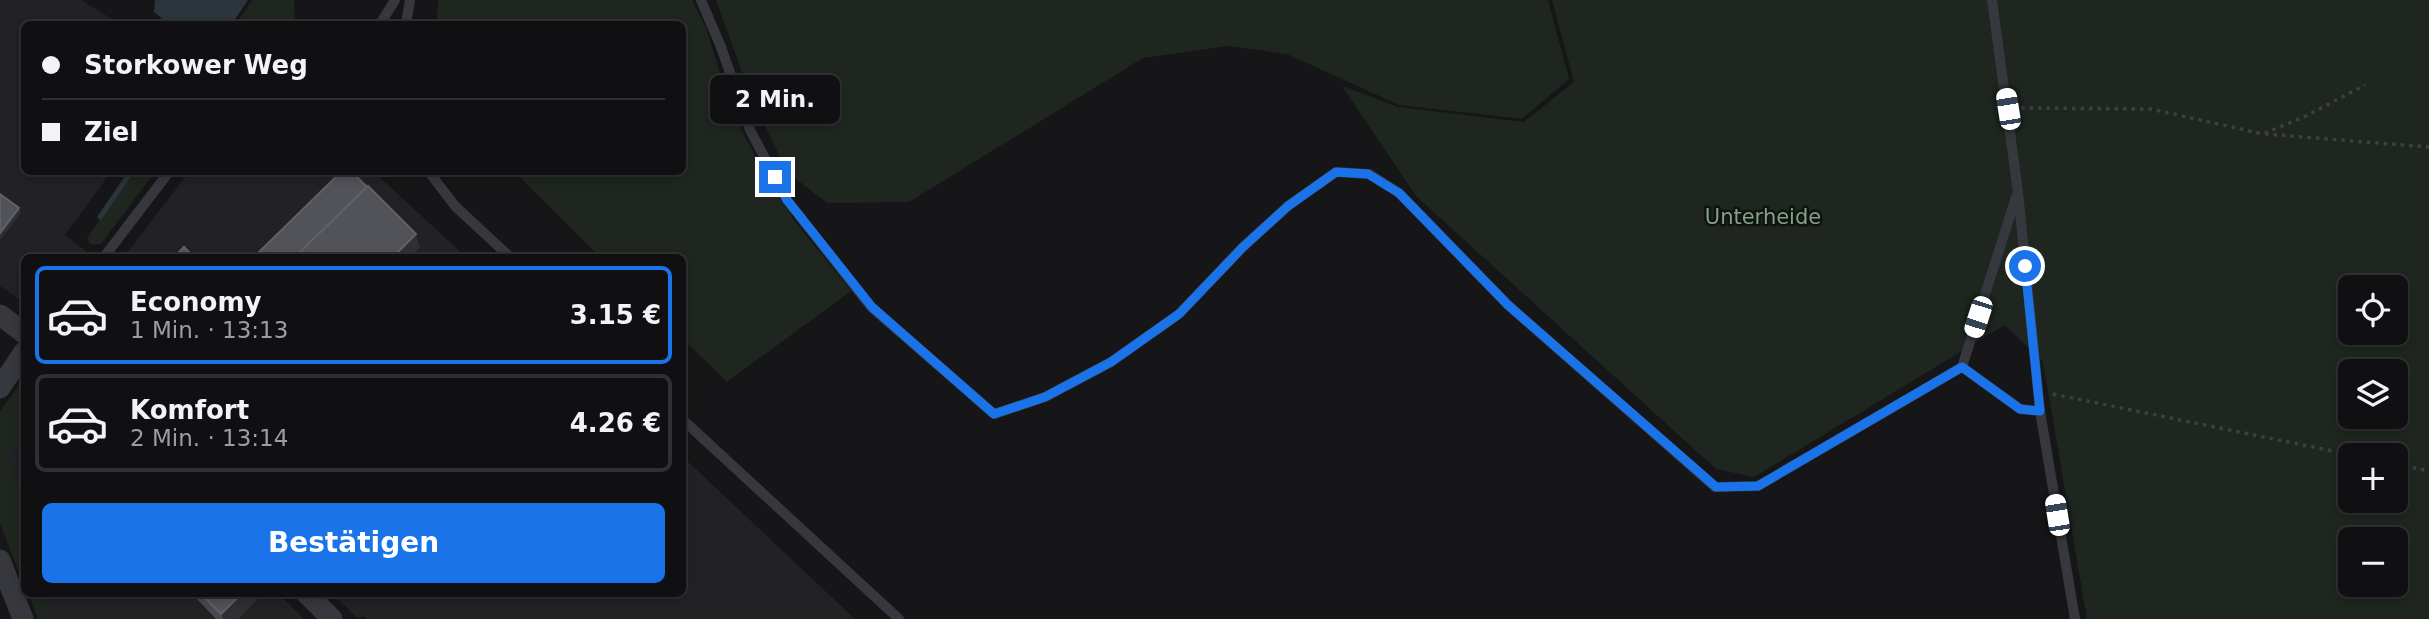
<!DOCTYPE html>
<html lang="de">
<head>
<meta charset="utf-8">
<style>
	body { margin:0; font-family:"DejaVu Sans",sans-serif; background:#19191b; color:#f1f3f6; height:100vh; display:flex; flex-direction:column; font-size:26px; white-space:nowrap }
	* { box-sizing:border-box; margin:0 }
	p { font-size:23px; color:#9c9d9f }
	.icon { flex:none; width:38px; height:38px; fill:none; stroke:currentColor; stroke-width:2; stroke-linecap:round; stroke-linejoin:round }
	.map { position:relative; flex:1; overflow:hidden }
	.panel { position:absolute; left:21px; top:254px; width:665px; height:343px; display:flex; flex-direction:column; background:#101012; border-radius:10px; box-shadow:0 4px 10px #0003,0 0 0 2px #303032 }
	.panel>* { flex:none }
	.banner { position:absolute; left:21px; top:21px; width:665px; height:154px; border-radius:10px; box-shadow:0 4px 10px #0003,0 0 0 2px #303032; display:grid; align-content:center; height:154px; padding:0 21px; background:#101012 }
	.fabs { position:absolute; left:2338px; top:275px; display:grid; gap:14px }
	.fabs a { display:grid; place-items:center; width:70px; height:70px; border-radius:10px; background:#101012; box-shadow:0 4px 10px #0003,0 0 0 2px #303032; font-size:35px }
	.end { position:absolute; width:32px; height:32px; margin:-16px; border:9px solid #1a73e8; background:#fff; box-shadow:0 0 0 4px #fff }
	.from { border-radius:50% }
	.bubble { position:absolute; height:49px; border-radius:10px; background:#101012; box-shadow:0 4px 10px #0003,0 0 0 2px #303032; font-size:23px; font-weight:700; line-height:49px; text-align:center }
	.car { position:absolute; width:21px; height:42px; margin:-21px -10px; border-radius:9px; box-shadow:0 0 5px 2px #0007; background:linear-gradient(#fff 24%,#345 0 40%,#fff 0 76%,#345 0 86%,#fff 0) }
	.banner b { display:flex; align-items:center; gap:24px; height:66px; font-size:26px }
	.banner b+b { border-top:2px solid #303032 }
	.banner i { width:18px; height:18px; background:#f1f3f6 }
	ul { padding:12px 0 0; list-style:none }
	li { display:flex; align-items:center; gap:21px; height:98px; margin:0 14px 10px; padding:0 7px; border:4px solid #303032; border-radius:10px }
	li div { flex:1 }
	li b { display:block; font-size:26px }
	li em { font-style:normal; font-weight:700 }
	li.selected { border-color:#1a73e8 }
	li>.icon { width:63px; height:63px; stroke-width:1.5 }
	.primary-button { display:flex; gap:14px; margin-top:auto; padding:14px 21px }
	.primary-button a { flex:1; height:80px; border-radius:10px; background:#1a73e8; color:#fff; font-size:28px; font-weight:700; line-height:80px; text-align:center }
	.map>svg:first-child { display:block }
	.built { fill:#222225 }
	.green { fill:#1e261f; fill-rule:evenodd }
	.water { fill:#2c353c }
	.lines { fill:none; stroke-linecap:round; stroke-linejoin:round }
	.stream { stroke:#2c353c; stroke-width:5 }
	.path { stroke:#3d3f44; stroke-width:3.5; stroke-dasharray:3.5 5; stroke-linecap:butt }
	.service { stroke:#37383d; stroke-width:10 }
	.minor { stroke:#37383d; stroke-width:21 }
	.wall { fill:#47494d }
	.shaded-wall { fill:#2f3033 }
	.building { fill:#525359; stroke:#5f6168; stroke-width:2 }
	.route { stroke:#1a73e8; stroke-width:9 }
	.labels { text-anchor:middle; dominant-baseline:central; stroke-width:5; stroke-linejoin:round; paint-order:stroke }
	.park-label { font-size:21px; fill:#7fa381; stroke:#111113 }
</style>
</head>
<body>
<div class="map">
<svg width="2429" height="619" viewBox="0 0 2429 619">
	<rect width="100%" height="100%" fill="#161618"/>
	<g class="built">
		<polygon points="0,0 81,0 120,24 24,24 24,172 111,172 65,235 94,257 24,257 24,303 0,286"/>
		<polygon points="189,172 374,172 466,257 124,257"/>
		<polygon points="24,384 24,585 0,524 0,411 18,386"/>
		<polygon points="683,457 855,619 367,619 364,616 357,618 332,593 682,593"/>
		<polygon points="28,593 278,593 304,619 38,619"/>
	</g>
	<g class="green">
		<polygon points="252,0 294,0 295,20 292,24 236,24"/>
		<polygon points="438,0 692,0 706,28 732,112 767,178 796,223 851,291 727,382 683,339 682,257 600,257 515,172 682,172 682,24 437,24"/>
		<polygon points="716,0 1548,0 1569,79 1522,119 1399,105 1287,54 1228,46 1143,58 909,202 827,203 787,172 749,92"/>
		<path d="M1552,0H2429V619H2087L2043,362L2005,325L1754,477L1716,469L1416,196L1342,86L1398,107L1524,122L1574,82ZM2350,287H2396V332H2350ZM2350,371H2396V416H2350ZM2350,455H2396V500H2350ZM2350,539H2396V584H2350Z"/>
		<polygon points="134,172 155,172 101,244 91,245 87,238"/>
		<path d="M24,385V440L4,461C33,492 25,543 24,583L0,522V412L19,387Z"/>
		<polygon points="29,593 41,593 52,619 39,619"/>
	</g>
	<polygon class="water" points="155,0 248,0 232,24 169,24 154,12"/>
	<g class="lines">
		<polyline class="stream" points="100,217 131,172"/>
		<g class="path">
			<polyline points="2021,108 2151,109 2263,134 2306,116 2365,85"/>
			<polyline points="2265,134 2429,147"/>
			<polyline points="2053,394 2352,455"/>
			<polyline points="2396,464 2429,471"/>
		</g>
		<g class="service">
			<polyline points="701,0 721,47 750,130 787,200 871,307 994,414 1045,397 1111,362 1179,314 1243,247 1288,206 1336,172 1369,174 1399,193 1508,305 1715,487 1758,486 1962,367"/>
			<polyline points="1992,0 2018,192 2040,411 2075,619"/>
			<polyline points="380,24 395,0"/>
			<polyline points="406,24 410,0"/>
			<polyline points="429,172 455,206 510,257"/>
			<polyline points="2016,197 1962,367 2020,409 2040,411"/>
			<polyline points="104,257 169,172"/>
			<polyline points="682,419 899,619"/>
		</g>
		<g class="minor">
			<polyline points="0,315 24,333"/>
			<polyline points="0,388 24,352"/>
			<polyline points="0,560 23,619"/>
			<polyline points="306,593 332,619"/>
		</g>
	</g>
	<polygon class="wall" points="192,593 261,593 261,595 238,619 216,619 193,595"/>
	<g class="shaded-wall">
		<polygon points="19,208 21,213 0,240 0,233"/>
		<polygon points="416,234 420,247 410,257 393,257"/>
		<polygon points="242,593 261,593 261,595 238,619 223,619 221,614"/>
	</g>
	<g class="building">
		<polygon points="341,172 352,172 367,187 295,257 254,257"/>
		<polygon points="368,186 416,234 393,257 295,257"/>
		<polygon points="0,194 19,208 0,233"/>
		<polygon points="184,247 194,257 174,257"/>
		<polygon points="200,593 242,593 221,614"/>
	</g>
	<g class="lines">
		<polyline class="route" points="775,177 787,200 872,307 994,414 1045,397 1111,362 1179,314 1243,247 1288,206 1336,172 1368,174 1399,193 1508,305 1716,487 1758,486 1962,367 2020,409 2040,411 2025,266"/>
	</g>
	<g class="labels">
		<g class="park-label">
			<text x="1763" y="217">Unterheide</text>
		</g>
	</g>
</svg>
<div class="fabs">
<a><svg class="icon" aria-label="locate" viewBox="0 0 24 24"><circle cx="12" cy="12" r="6"/><path d="M12 2v4M12 18v4M2 12h4M18 12h4"/></svg></a>
<a><svg class="icon" aria-label="layers" viewBox="0 0 24 24"><path d="M12 4l9 5-9 5-9-5zM3 14l9 5 9-5"/></svg></a>
<a>+</a>
<a>−</a>
</div>
<i class="end from" style="left:2025px;top:266px"></i>
<i class="end" style="left:775px;top:177px"></i>
<div class="bubble" style="left:710px;top:75px;width:130px">2 Min.</div>
<i class="car" style="left:2008px;top:109px;rotate:351deg"></i>
<i class="car" style="left:1978px;top:317px;rotate:198deg"></i>
<i class="car" style="left:2057px;top:515px;rotate:351deg"></i>
<div class="banner">
<b><i class="from"></i>Storkower Weg</b>
<b><i></i>Ziel</b>
</div>
<section class="panel">
<ul>
<li class="selected"><svg class="icon" aria-label="car" viewBox="0 0 24 24"><path d="M5 17H2v-5l4-1 3-4h7l3 4 3 1v5h-3M9 17h6M6 11h13"/><circle cx="7" cy="17" r="2"/><circle cx="17" cy="17" r="2"/></svg><div><b>Economy</b><p>1 Min. · 13:13</p></div><em>3.15 €</em></li>
<li><svg class="icon" aria-label="car" viewBox="0 0 24 24"><path d="M5 17H2v-5l4-1 3-4h7l3 4 3 1v5h-3M9 17h6M6 11h13"/><circle cx="7" cy="17" r="2"/><circle cx="17" cy="17" r="2"/></svg><div><b>Komfort</b><p>2 Min. · 13:14</p></div><em>4.26 €</em></li>
</ul>
<div class="primary-button"><a>Bestätigen</a></div>
</section>
</div>
</body>
</html>
